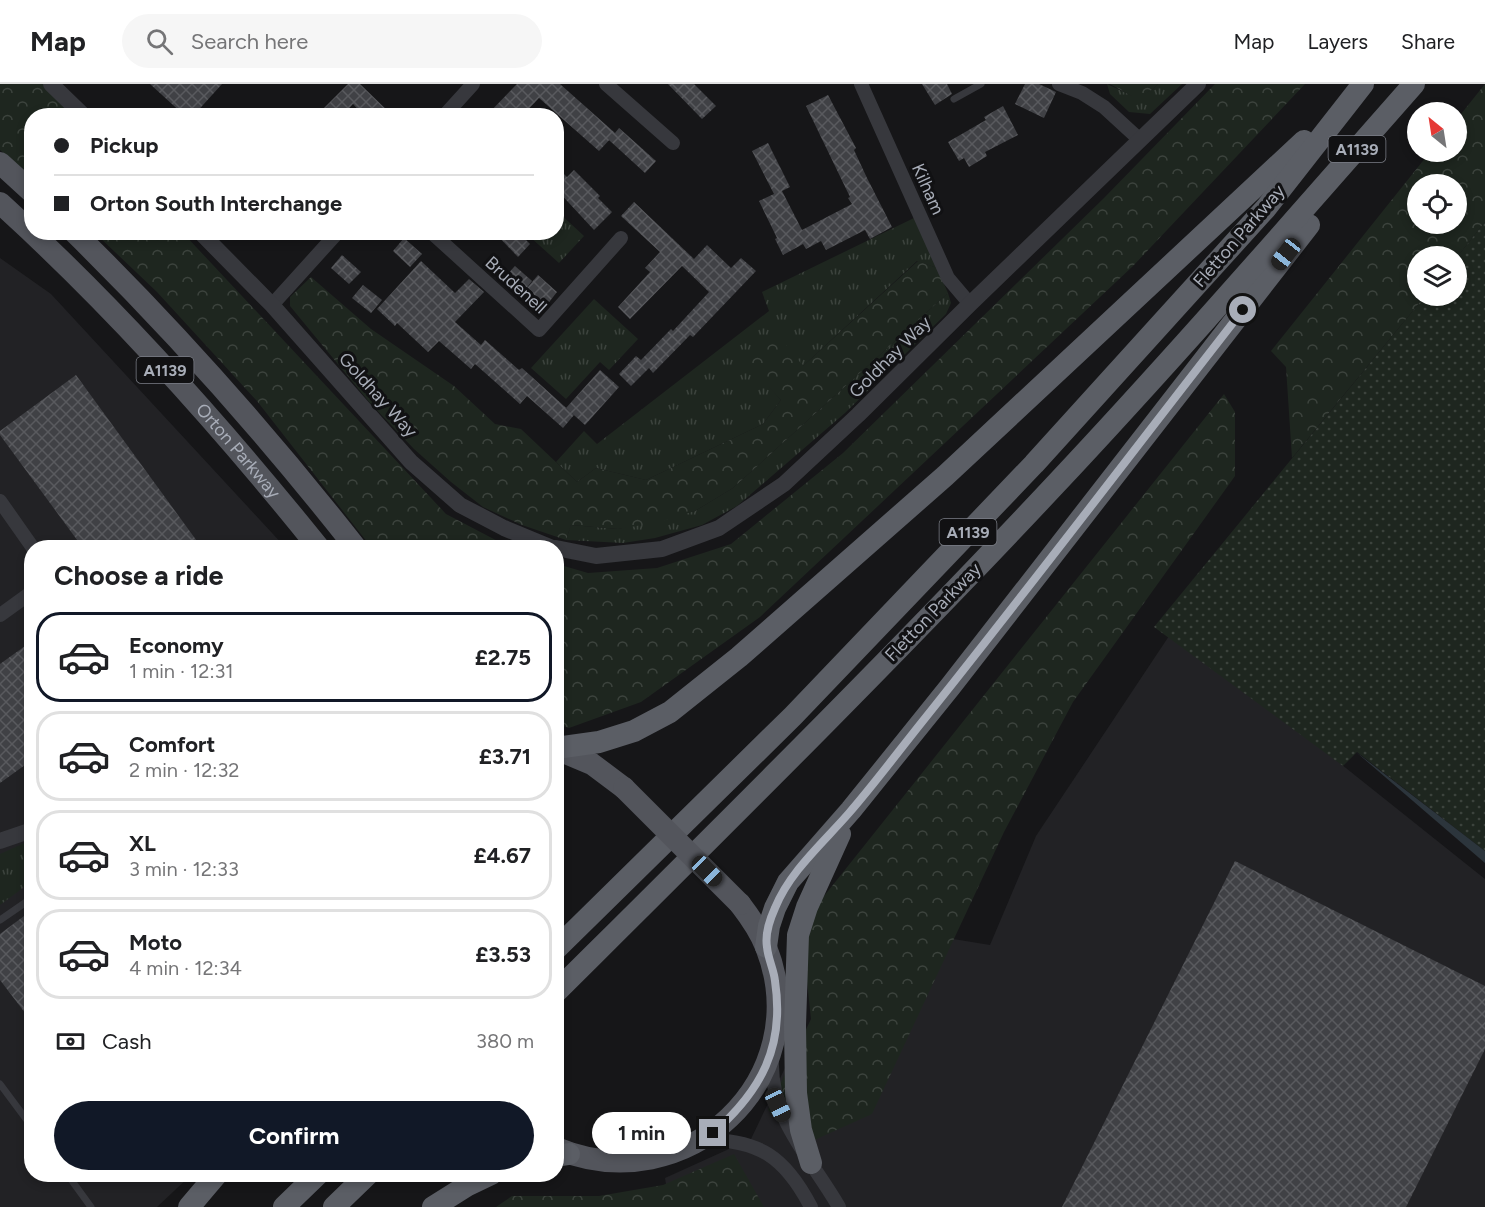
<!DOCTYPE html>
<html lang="en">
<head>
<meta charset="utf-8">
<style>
	body { margin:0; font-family:Figtree,sans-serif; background:#f6f6f6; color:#202124; height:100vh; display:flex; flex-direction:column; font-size:22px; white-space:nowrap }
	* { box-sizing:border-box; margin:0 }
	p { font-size:20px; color:#757577 }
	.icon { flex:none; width:33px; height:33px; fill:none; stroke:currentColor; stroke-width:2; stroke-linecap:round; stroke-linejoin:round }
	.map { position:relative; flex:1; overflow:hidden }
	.drawer { position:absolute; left:24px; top:456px; width:540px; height:642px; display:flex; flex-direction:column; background:#fff; border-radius:24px; box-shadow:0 3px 9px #0003 }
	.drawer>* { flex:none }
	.top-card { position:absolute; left:24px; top:24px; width:540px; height:132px; border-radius:24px; box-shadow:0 3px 9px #0003; display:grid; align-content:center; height:132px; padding:0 30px; background:#fff }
	.needle { width:39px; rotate:330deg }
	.controls { position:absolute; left:1407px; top:18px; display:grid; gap:12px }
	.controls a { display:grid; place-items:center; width:60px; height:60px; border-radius:50%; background:#fff; box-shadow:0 3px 9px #0003; font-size:30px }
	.end { position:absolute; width:27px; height:27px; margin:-14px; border:8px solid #a8adb8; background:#111; box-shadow:0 0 0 3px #111 }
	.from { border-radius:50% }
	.bubble { position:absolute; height:42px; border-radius:21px; background:#fff; box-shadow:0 3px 9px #0003; font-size:20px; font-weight:700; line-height:42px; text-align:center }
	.car { position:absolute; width:18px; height:36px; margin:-18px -9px; border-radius:8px; box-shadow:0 0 4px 2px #0007; background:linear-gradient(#222 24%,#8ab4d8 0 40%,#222 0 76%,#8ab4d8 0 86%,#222 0) }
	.top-card b { display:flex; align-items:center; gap:21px; height:57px; font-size:22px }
	.top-card b+b { border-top:2px solid #e0e0e0 }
	.top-card i { width:15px; height:15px; background:#202124 }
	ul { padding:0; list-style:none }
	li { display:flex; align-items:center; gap:18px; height:90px; margin:0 12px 9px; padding:0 18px; border:3px solid #e0e0e0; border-radius:24px }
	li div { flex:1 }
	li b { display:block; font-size:22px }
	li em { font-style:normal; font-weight:700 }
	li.active { border-color:#111827 }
	li>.icon { width:54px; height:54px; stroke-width:1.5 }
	h2 { padding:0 30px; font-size:27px; line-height:72px }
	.pay { display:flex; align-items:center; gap:15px; height:66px; padding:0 30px; font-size:22px }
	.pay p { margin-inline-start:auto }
	.action { display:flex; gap:12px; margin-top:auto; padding:12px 30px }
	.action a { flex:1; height:69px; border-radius:36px; background:#111827; color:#fff; font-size:24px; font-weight:700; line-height:69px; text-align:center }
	header { display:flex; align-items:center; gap:36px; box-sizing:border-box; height:84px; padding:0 30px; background:#fff; border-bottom:2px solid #e0e0e0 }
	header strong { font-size:28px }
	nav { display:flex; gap:33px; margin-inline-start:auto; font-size:21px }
	.search { width:420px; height:54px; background:#f6f6f6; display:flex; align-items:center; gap:15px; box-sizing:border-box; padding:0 21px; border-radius:33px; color:#757577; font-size:22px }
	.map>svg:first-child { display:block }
	.built { fill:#222225 }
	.grass { fill:url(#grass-tufts) }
	.forest { fill:url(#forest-crowns); fill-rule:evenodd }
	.park { fill:url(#park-dots) }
	.water { fill:#2c353c }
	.building { fill:url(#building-cross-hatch) }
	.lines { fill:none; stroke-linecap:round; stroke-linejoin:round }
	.service { stroke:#37383d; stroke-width:7 }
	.minor { stroke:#37383d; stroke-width:14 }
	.tertiary { stroke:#37383d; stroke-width:16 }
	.primary { stroke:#53555c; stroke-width:22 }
	.trunk { stroke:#5b5e65; stroke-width:22 }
	.primary-bridge { stroke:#53555c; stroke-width:22 }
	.route { stroke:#a8adb8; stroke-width:8 }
	.labels { text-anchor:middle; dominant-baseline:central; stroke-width:6; stroke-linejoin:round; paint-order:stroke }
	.shield { fill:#111113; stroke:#7b7e86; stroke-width:1.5 }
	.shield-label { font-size:16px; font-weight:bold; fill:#a8adb8 }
	.street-label { font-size:18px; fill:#a8adb8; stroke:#111113 }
</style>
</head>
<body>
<header>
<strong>Map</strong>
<div class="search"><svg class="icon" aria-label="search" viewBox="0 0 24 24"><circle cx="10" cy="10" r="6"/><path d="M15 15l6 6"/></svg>Search here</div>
<nav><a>Map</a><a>Layers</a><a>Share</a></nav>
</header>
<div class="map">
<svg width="1485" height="1123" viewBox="0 0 1485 1123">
	<defs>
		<pattern id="grass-tufts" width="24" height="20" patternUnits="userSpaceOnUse" patternTransform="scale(1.5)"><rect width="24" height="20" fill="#1e261f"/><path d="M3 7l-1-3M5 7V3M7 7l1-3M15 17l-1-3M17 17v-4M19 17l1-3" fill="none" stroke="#3c433d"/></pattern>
		<pattern id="forest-crowns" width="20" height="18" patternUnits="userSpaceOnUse" patternTransform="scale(1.5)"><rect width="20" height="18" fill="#1e261f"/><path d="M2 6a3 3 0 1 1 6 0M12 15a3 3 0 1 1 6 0" fill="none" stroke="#3c433d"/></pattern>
		<pattern id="park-dots" width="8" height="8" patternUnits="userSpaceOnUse" patternTransform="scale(1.5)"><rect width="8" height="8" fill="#1e261f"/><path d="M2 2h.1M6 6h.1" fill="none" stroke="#3c433d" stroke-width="1.8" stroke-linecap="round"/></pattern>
		<pattern id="building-cross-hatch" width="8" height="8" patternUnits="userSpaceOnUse" patternTransform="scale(1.5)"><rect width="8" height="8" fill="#404145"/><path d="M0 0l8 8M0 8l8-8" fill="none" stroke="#595a5e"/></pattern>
	</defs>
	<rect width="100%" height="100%" fill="#161618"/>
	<g class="built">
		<polygon points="0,174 51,210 285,463 32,464 32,1090 191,1091 157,1123 0,1123"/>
		<polygon points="1173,546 1485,795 1485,1123 622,1123 668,1113 665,1094 751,1055 794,965 817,977 825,834 990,861 1036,752"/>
	</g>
	<g class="grass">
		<polygon points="1107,0 1137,14 1153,5 1158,0 1182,0 1150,30 1129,28 1110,10"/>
		<polygon points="557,127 584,152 559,179 529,152 532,149 556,148"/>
		<polygon points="914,134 937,184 917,177 802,283 747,278 781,316 763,340 646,396 596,384 577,398 556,378 584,347 597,360 769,227 762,208"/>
		<polygon points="948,209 951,219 946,230 845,329 737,422 702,441 655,454 623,459 566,456 571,441 618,445 695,427 733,404"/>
		<polygon points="594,215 638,255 609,286 600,278 566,315 531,284"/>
		<polygon points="31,756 31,798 0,821 0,770"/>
	</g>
	<g class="forest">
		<polygon points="0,0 45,0 74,31 32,32 31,92 0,66"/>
		<polygon points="1110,0 1158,0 1153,5 1137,15"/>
		<polygon points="1215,0 1305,0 1133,182 760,533 641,618 569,644 557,640 557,480 588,489 657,484 731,460 843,369 1104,114"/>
		<path d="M1485,0V138L1457,173L1418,172V212H1425L1292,374L1286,283L1271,267L1430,68H1456L1457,35ZM1418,100H1456V140H1418Z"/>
		<polygon points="95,149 183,149 446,430 509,463 371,463 257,317 157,208"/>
		<polygon points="918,177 937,184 948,209 733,404 695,427 655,439 618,445 571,441 566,456 522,441 483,423 451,398 414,365 370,319 290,222 290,213 311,193 371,245 454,302 495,340 521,345 577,398 596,384 646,396 763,340 781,316 746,279 780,253 803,282"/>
		<polygon points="1224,310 1235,328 1235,392 1073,618 1004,748 872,1030 799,1063 768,1026 811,935 801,841"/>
		<polygon points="734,1070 764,1123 496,1123 512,1112 599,1112 663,1101"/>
	</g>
	<polygon class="park" points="1485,138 1485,767 1357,668 1343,682 1154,543 1425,212 1456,212 1457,173"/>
	<polygon class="water" points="1356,668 1485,767 1485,779"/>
	<g class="building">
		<polygon points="150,0 222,0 193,32 185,32"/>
		<polygon points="348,0 360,0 393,32 364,32 353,20 342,32 316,32"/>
		<polygon points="517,0 560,0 615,49 619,44 656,77 645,89 609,56 612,53 599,67 539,14 522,32 486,32"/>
		<polygon points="668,0 694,0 716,22 702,35"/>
		<polygon points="922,0 947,0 952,10 935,21"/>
		<polygon points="1025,0 1039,0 1056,8 1044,34 1015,20"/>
		<polygon points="828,11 856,64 854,66 867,94 892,143 870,155 865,146 826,166 821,157 806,165 803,160 783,171 775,155 777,154 759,117 774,110 752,67 768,59 790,103 782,107 802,146 852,120 848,114 850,113 806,22"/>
		<polygon points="1003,22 1018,51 985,68 987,72 969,83 964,74 959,77 948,58 986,36 984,33"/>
		<polygon points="556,82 567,93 574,86 600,112 598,114 612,128 594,146 556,105"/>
		<polygon points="634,118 694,175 707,161 731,184 741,174 756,187 693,253 690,251 653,289 649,284 631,302 619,290 636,272 641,276 671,245 673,247 709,208 682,182 630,235 618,223 650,188 645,184 660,168 621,132"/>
		<polygon points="494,148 518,148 530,160 518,173"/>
		<polygon points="404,154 422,170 410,183 393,167"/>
		<polygon points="342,171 361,188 349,200 331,184"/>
		<polygon points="421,177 455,209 469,195 484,208 455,238 481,261 485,256 519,286 522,284 574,331 563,344 527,312 520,320 475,280 471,285 439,257 428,268 397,239 395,242 377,225"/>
		<polygon points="515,182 532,197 522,210 504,194"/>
		<polygon points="538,191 557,208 546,222 527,204"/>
		<polygon points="363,201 382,216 371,229 352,214"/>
		<polygon points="600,286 619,303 585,341 566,324"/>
		<polygon points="76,291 202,464 83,464 0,351 0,347"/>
		<polygon points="32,557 32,676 0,699 0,580"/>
		<polygon points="1235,777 1485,902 1485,965 1406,1123 1062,1123"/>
		<polygon points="32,826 32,938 0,896 0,850"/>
	</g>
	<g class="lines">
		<g class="service">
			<polyline points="954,15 981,0"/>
			<polyline points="0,836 32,814"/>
			<polyline points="0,1000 32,1043"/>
			<polyline points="67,1090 91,1123"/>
		</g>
		<g class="minor">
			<polyline points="606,0 673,59"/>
			<polyline points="861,0 948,194 970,220"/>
			<polyline points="1059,0 1082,9 1104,23 1140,56"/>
			<polyline points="444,32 473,0"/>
			<polyline points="431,148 539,246 621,154"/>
			<polyline points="272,221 338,148"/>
			<polyline points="0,417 33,464"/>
			<polyline points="0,531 32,508"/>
			<path d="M772,977C770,1034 812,1076 839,1123"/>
			<path d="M702,1056C759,1055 785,1073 811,1123"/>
		</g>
		<g class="tertiary">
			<polyline points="51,0 84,32"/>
			<polyline points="200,148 272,221 411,378 460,421 504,444 552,464"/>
			<polyline points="556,464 596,472 662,465 719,444 784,400 858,331 970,220 1198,0"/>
			<polyline points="0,757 32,746"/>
		</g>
		<g class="primary">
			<polyline points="0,79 32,108"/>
			<path id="s1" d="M0,119C116,224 221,342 319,464"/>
			<path d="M74,148C175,247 268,352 356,464"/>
			<polyline points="556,665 592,680 624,704"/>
			<path d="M556,1064C686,1119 818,995 766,863C760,847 750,833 740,820"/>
		</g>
		<g class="trunk">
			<polyline points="556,664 599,658 634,647 670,628 739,573 945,392 1304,57"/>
			<polyline points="766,863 769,842 775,824 788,798 851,726 950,603 1309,141"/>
			<polyline points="556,865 793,632 1034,380 1266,124 1363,0"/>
			<path d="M556,908C724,741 892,575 1054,402C1177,271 1295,135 1414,0"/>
			<polyline points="556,1072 569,1070"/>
			<polyline points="811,1079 801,1046 796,1009 795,941 798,851 807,823 840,750"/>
			<polyline points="189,1123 217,1090"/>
			<polyline points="284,1123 318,1090"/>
			<polyline points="334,1123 368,1090"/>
			<polyline points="433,1123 468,1101 491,1090"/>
		</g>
		<polyline class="primary-bridge" points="624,704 740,820"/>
	</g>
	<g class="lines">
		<path class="route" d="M713,1049C761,1007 785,963 775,897C774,886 768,875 767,863C765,851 770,835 775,824C790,787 823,759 849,729C875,699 898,668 922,638C1031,502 1136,363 1243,226"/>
	</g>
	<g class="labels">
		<g class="shield">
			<rect x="1328.5" y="52" width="57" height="26" rx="4.5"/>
			<rect x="136.5" y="273" width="57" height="26" rx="4.5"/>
			<rect x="939.5" y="435" width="57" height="26" rx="4.5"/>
		</g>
		<g class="shield-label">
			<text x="1357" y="65">A1139</text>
			<text x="165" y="286">A1139</text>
			<text x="968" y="448">A1139</text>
		</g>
		<g class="street-label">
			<text transform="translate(928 105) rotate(66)">Kilham</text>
			<text transform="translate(1239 152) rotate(-49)">Fletton Parkway</text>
			<text transform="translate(516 201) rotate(42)">Brudenell</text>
			<text transform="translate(890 273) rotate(-45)">Goldhay Way</text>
			<text transform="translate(378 311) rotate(48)">Goldhay Way</text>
			<text stroke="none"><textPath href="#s1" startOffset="344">Orton Parkway</textPath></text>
			<text transform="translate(933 528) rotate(-46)">Fletton Parkway</text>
		</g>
	</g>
</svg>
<div class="controls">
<a><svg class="needle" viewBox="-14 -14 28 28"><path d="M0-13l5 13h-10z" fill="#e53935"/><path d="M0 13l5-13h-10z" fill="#757577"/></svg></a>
<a><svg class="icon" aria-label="locate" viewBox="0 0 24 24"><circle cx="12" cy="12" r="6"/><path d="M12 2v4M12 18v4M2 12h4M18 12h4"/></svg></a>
<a><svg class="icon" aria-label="layers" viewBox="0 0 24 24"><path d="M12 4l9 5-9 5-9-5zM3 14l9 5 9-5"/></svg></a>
</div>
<i class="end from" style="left:1243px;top:226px"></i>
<i class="end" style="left:713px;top:1049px"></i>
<div class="bubble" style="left:592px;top:1028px;width:99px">1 min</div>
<i class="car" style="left:1286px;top:170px;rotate:218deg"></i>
<i class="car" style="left:707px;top:787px;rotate:135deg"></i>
<i class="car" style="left:778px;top:1021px;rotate:155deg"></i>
<div class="top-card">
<b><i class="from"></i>Pickup</b>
<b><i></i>Orton South Interchange</b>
</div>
<section class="drawer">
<h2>Choose a ride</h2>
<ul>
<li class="active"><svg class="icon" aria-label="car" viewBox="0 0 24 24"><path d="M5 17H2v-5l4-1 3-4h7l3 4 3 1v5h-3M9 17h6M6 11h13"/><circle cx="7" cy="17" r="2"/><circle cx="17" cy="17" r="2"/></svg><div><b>Economy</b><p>1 min · 12:31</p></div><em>£2.75</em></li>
<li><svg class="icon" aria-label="car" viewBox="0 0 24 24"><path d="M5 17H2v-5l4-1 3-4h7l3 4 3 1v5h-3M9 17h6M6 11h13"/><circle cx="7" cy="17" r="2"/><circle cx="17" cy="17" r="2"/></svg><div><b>Comfort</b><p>2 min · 12:32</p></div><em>£3.71</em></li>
<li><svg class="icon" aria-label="car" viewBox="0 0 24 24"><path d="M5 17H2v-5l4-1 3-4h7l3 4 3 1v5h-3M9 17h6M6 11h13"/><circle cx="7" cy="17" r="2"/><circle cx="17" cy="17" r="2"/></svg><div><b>XL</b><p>3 min · 12:33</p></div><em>£4.67</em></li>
<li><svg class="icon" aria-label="car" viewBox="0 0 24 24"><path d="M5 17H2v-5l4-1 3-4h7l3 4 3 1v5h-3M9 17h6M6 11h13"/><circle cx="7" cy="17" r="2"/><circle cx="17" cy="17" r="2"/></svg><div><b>Moto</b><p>4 min · 12:34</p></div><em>£3.53</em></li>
</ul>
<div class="pay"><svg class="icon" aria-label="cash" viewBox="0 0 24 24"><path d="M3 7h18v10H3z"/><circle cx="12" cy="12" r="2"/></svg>Cash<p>380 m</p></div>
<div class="action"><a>Confirm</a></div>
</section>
</div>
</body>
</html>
